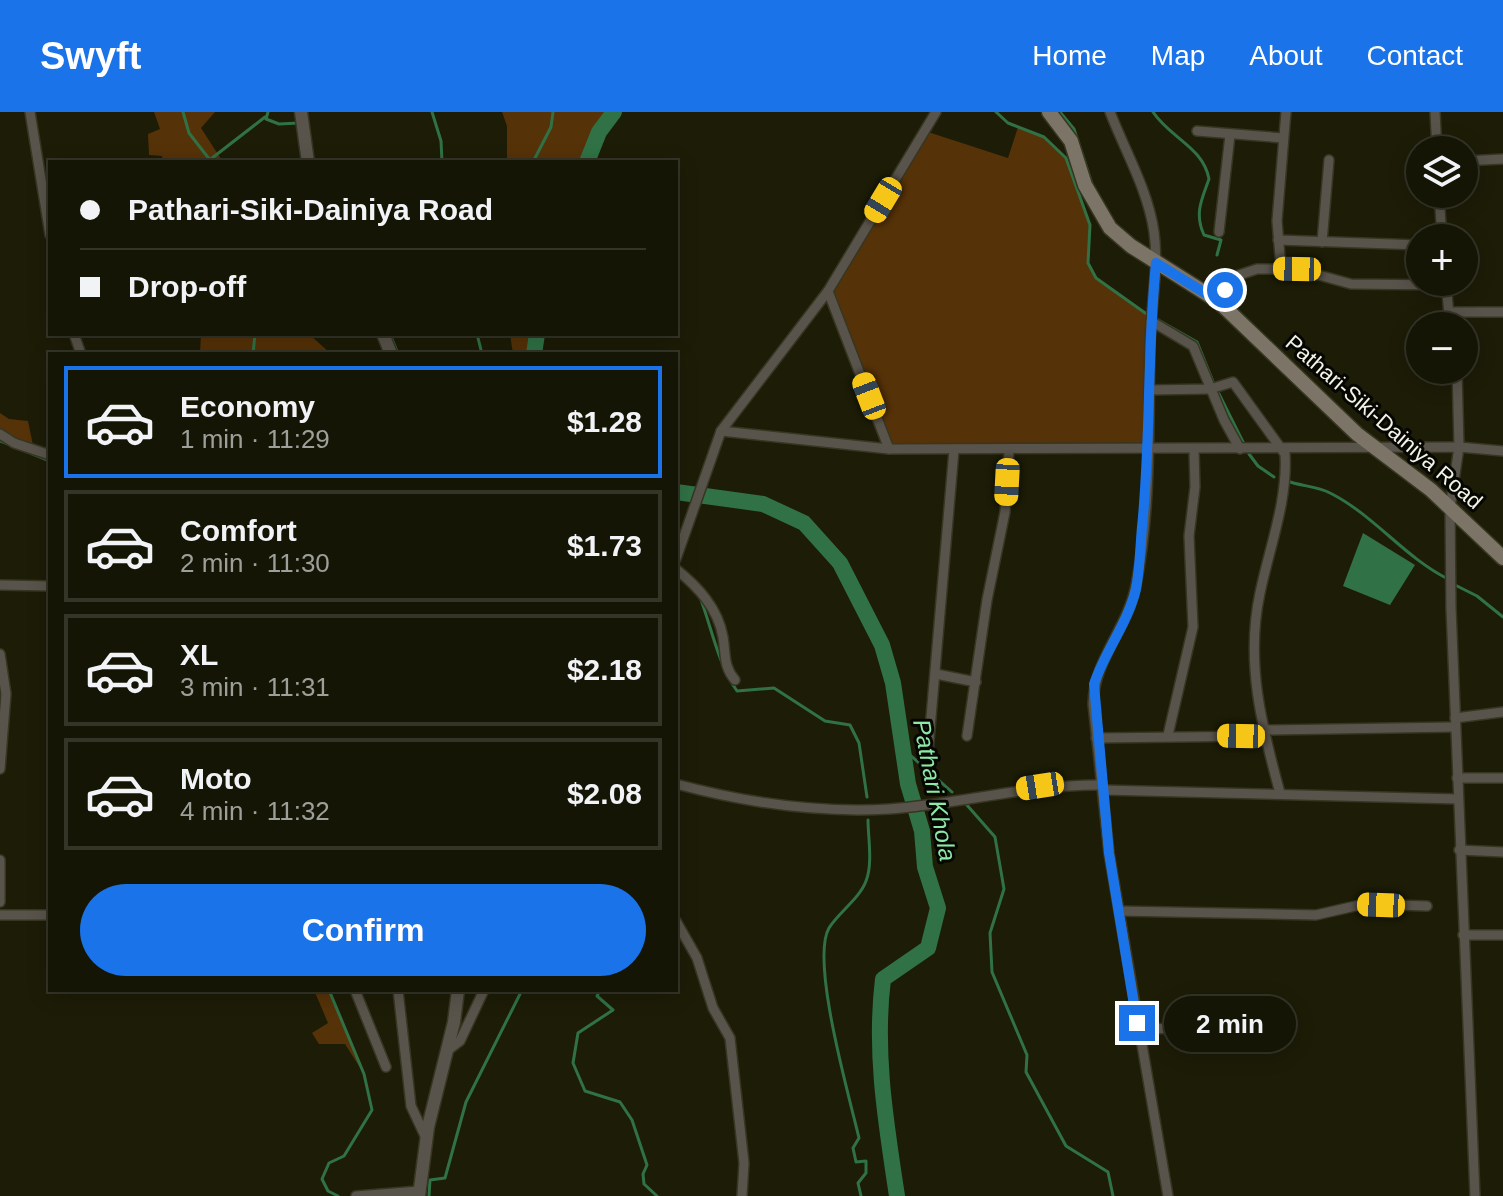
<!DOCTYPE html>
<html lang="en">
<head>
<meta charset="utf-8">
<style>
	body { margin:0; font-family:Arial,sans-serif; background:#222213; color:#f1f3f6; height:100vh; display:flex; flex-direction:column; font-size:30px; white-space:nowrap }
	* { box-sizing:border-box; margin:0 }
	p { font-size:26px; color:#9d9f9a }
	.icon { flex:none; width:44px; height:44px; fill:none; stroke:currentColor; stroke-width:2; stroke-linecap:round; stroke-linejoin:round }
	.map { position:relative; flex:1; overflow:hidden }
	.details { position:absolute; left:48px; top:240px; width:630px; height:640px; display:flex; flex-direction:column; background:#151505; border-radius:0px; box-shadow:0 4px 20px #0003,0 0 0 2px #343427 }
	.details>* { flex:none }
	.banner { position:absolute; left:48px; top:48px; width:630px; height:176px; border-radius:0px; box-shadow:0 4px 20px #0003,0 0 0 2px #343427; display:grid; align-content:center; height:176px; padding:0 32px; background:#151505 }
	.tools { position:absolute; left:1406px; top:24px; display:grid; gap:16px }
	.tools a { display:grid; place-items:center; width:72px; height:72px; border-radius:50%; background:#151505; box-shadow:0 4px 20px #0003,0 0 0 2px #343427; font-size:40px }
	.end { position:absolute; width:36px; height:36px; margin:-18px; border:10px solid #1a73e8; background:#fff; box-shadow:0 0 0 4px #fff }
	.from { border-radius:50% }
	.bubble { position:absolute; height:56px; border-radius:28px; background:#151505; box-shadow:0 4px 20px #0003,0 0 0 2px #343427; font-size:26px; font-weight:800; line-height:56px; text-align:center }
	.car { position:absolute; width:24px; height:48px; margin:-24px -12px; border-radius:10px; box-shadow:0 0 6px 2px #0007; background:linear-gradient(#f5c518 24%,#345 0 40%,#f5c518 0 76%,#345 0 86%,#f5c518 0) }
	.banner b { display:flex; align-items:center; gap:28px; height:76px; font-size:30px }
	.banner b+b { border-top:2px solid #343427 }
	.banner i { width:20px; height:20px; background:#f1f3f6 }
	ul { padding:14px 0 0; list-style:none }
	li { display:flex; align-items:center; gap:24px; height:112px; margin:0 16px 12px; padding:0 16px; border:4px solid #343427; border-radius:0px }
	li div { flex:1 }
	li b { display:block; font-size:30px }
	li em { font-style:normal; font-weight:800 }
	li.on { border-color:#1a73e8 }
	li>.icon { width:72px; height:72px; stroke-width:1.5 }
	.button { display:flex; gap:16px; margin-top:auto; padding:16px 32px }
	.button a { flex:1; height:92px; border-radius:48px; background:#1a73e8; color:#fff; font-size:32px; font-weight:800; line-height:92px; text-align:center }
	header { display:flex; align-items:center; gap:48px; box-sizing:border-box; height:112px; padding:0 40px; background:#1a73e8; color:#fff }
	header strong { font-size:38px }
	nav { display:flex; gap:44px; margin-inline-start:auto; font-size:28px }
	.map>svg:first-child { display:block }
	.green { fill:#563208 }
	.water { fill:#307245 }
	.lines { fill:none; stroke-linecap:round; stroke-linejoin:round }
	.stream { stroke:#307245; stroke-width:3 }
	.river { stroke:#307245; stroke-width:16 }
	.minor-casing { stroke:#363622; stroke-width:12 }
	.tertiary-casing { stroke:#363622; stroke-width:15 }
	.secondary-casing { stroke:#363622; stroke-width:17 }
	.minor { stroke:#59544b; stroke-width:9 }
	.tertiary { stroke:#59544b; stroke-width:12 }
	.secondary { stroke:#7c7567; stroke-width:14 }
	.route { stroke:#1a73e8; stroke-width:10 }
	.labels { text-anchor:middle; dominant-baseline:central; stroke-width:6; stroke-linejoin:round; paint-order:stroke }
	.street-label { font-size:22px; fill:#f3f4e7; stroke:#060602 }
	.water-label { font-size:24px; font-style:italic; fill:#8de9a6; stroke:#060602 }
</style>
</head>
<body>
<header>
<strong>Swyft</strong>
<nav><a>Home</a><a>Map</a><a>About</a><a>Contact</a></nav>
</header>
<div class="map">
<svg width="1503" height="1084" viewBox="0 0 1503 1084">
	<rect width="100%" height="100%" fill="#1c1c07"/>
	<g class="green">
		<polygon points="154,0 215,0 201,16 221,47 216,50 163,50 162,44 149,43 148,22 160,17"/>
		<polygon points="502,0 614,0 599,20 587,50 507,50 507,14"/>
		<polygon points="1018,15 1044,25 1066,46 1090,113 1088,151 1096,166 1148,203 1149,338 889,337 828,179 925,19 1008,46"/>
		<polygon points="201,222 309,222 331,242 200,242"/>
		<polygon points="510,222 537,222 534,242 513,242"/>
		<polygon points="0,301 9,307 28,309 34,338 0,322"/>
		<polygon points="314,878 329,878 364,962 345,932 319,932 312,921 328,911"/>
	</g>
	<polygon class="water" points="1363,421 1415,453 1390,493 1343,474"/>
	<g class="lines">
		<g class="stream">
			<polyline points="183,0 189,21 210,48"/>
			<polyline points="268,0 266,7 279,12 299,11"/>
			<polyline points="432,0 441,29 442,50"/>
			<polyline points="996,0 1008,11 1044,25 1066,46 1090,113 1088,151 1096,166 1148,203"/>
			<polyline points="1060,0 1074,17 1092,72"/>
			<path d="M1153,0C1170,26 1203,35 1209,67C1202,87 1194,101 1204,123L1221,128L1217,143"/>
			<polyline points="207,50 265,5"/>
			<polyline points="533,50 551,15 553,0"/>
			<polyline points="1153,205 1197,230 1214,272"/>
			<polyline points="390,222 398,242"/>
			<polyline points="477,222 482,242"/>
			<polyline points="253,242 255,222"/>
			<polyline points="1218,280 1244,332"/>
			<polyline points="0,329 50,349"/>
			<polyline points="1249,342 1258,354 1274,365"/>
			<path d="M1287,369C1300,374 1317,374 1330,381C1374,403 1404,445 1448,467"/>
			<polyline points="1455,473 1477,484 1503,505"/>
			<path d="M700,485C712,517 718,552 737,579L774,576L825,609L850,613L859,631L867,685"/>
			<polyline points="901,635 952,680"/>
			<polyline points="966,692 995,725 1004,777 990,821 992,860 1027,943 1026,960 1066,1034 1108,1060 1113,1084"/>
			<polyline points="329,878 364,962 372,998 344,1044 329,1051 322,1067 328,1079 338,1084"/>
			<polyline points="600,878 597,884 613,898 578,921 573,951 585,979 620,990 632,1008 647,1053 643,1062 644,1072 657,1084"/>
			<polyline points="429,1084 430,1068 445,1066 466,990 522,878"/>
			<path d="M861,1084L858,1071L866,1061V1049L856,1050L853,1036L859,1026C850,987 810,849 829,816C838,801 860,786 866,769C873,752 868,725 868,708"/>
		</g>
		<g class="river">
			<polyline points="587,50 599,20 614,0"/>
			<polyline points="534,242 537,222"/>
			<path d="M676,380L763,392L804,411L840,451L882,533L893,571L908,672L922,719L925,755L938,796L928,836L883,867C874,941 886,1011 897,1084"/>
		</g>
		<defs>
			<g id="minor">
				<polyline points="30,0 50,123"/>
				<path d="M1110,0C1125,39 1148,78 1154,120C1159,156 1151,194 1150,230C1148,311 1152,393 1136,473C1128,516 1094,547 1093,592L1109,741L1168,1084"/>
				<polyline points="1435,0 1437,38"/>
				<polyline points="1197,19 1283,26"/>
				<polyline points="1464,49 1503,47"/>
				<polyline points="1439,82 1442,126"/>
				<polyline points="1219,120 1230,23"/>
				<polyline points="1278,128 1420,133"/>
				<polyline points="1322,130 1329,48"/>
				<polyline points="1281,156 1277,109 1286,0"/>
				<polyline points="1446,170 1450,214"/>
				<polyline points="828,179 889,337"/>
				<polyline points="1218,189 1236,164 1257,157 1297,157 1351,172 1446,173"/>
				<polyline points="1448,200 1503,200"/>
				<polyline points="1151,209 1193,234 1224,308 1240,337"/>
				<polyline points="74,222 81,242"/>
				<polyline points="1457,258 1459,335 1450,396 1451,496 1475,1084"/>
				<path d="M1149,278L1210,277L1233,270L1285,342C1288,388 1269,437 1260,481C1245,550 1262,615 1280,681"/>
				<polyline points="721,319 889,337 1459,335 1503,339"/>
				<polyline points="0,322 14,331 50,343"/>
				<polyline points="676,447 721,319 828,179 936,0"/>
				<path d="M676,457C698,475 718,496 723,525C726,542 723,554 735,568"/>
				<polyline points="0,473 50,474"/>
				<polyline points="0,542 6,582 0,657"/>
				<polyline points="936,562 976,570"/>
				<polyline points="1455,606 1503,600"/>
				<polyline points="1263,618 1455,615"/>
				<polyline points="1168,623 1193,515 1189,424 1195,375 1194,338"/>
				<polyline points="967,624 987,488 1005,400 1009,339"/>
				<polyline points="1096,626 1265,624"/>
				<polyline points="927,652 954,338"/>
				<polyline points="1457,666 1503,666"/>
				<path d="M676,672C743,690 819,701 889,697C961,692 1029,672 1102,673"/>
				<polyline points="1103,678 1458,687"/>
				<polyline points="1459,738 1503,740"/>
				<polyline points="0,748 0,790"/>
				<polyline points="1119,799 1316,803 1364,792 1427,794"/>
				<polyline points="0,803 50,803"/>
				<polyline points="676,809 697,846 713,896 730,926 744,1051 742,1084"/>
				<polyline points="1463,823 1503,823"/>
				<polyline points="355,878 386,955"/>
				<polyline points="398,878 411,994 426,1026"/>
				<polyline points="1138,916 1252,919"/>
				<polyline points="447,939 460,929 484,878"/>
				<polyline points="356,1084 419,1079"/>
			</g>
			<g id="tertiary">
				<polyline points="301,0 308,50"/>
				<polyline points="383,222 391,242"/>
				<polyline points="419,1084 428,1015 454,910 458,878"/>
			</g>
			<polyline id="secondary" points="1049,0 1071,29 1085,73 1110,116 1131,134 1218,189 1357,322 1431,378 1503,446"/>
		</defs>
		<use href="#minor" class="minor-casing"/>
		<use href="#tertiary" class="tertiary-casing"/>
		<use href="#secondary" class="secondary-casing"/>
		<use href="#minor" class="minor"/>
		<use href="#tertiary" class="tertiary"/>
		<use href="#secondary" class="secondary"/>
	</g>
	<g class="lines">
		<path class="route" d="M1137,911L1109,741L1094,572C1105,539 1128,511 1136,477C1140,456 1140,436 1142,415C1151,327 1147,239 1156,151L1218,189L1225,178"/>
	</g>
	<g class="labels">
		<g class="street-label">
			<text transform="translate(1384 310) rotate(41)">Pathari-Siki-Dainiya Road</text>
		</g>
		<g class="water-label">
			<text transform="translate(935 678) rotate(79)">Pathari Khola</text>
		</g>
	</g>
</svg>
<div class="tools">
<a><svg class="icon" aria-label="layers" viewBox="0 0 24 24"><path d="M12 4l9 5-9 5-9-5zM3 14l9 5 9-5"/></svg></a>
<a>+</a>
<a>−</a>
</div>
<i class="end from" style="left:1225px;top:178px"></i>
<i class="end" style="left:1137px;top:911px"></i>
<div class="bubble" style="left:1164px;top:884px;width:132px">2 min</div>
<i class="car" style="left:883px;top:88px;rotate:211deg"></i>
<i class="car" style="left:1297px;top:157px;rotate:271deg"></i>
<i class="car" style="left:869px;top:284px;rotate:339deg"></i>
<i class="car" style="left:1007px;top:370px;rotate:183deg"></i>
<i class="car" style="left:1241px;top:624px;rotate:271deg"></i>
<i class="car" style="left:1040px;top:674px;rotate:261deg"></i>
<i class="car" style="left:1381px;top:793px;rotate:272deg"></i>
<div class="banner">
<b><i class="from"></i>Pathari-Siki-Dainiya Road</b>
<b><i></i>Drop-off</b>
</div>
<section class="details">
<ul>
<li class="on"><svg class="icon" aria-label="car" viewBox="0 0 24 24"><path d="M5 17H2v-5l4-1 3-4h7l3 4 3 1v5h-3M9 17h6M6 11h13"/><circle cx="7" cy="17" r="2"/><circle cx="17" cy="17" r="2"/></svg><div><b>Economy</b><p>1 min · 11:29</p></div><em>$1.28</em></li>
<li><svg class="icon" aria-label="car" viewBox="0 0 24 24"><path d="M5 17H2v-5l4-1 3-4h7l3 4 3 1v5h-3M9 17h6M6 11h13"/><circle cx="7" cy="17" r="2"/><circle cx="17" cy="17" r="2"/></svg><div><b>Comfort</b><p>2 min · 11:30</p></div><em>$1.73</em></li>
<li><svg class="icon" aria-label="car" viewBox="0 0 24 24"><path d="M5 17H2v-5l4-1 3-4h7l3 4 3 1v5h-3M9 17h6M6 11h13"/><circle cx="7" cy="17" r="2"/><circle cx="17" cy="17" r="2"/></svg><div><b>XL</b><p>3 min · 11:31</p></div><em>$2.18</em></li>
<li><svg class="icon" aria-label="car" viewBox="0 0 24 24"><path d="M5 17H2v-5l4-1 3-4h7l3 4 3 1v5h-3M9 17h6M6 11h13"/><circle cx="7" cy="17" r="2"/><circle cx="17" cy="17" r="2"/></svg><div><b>Moto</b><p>4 min · 11:32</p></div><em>$2.08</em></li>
</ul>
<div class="button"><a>Confirm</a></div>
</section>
</div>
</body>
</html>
